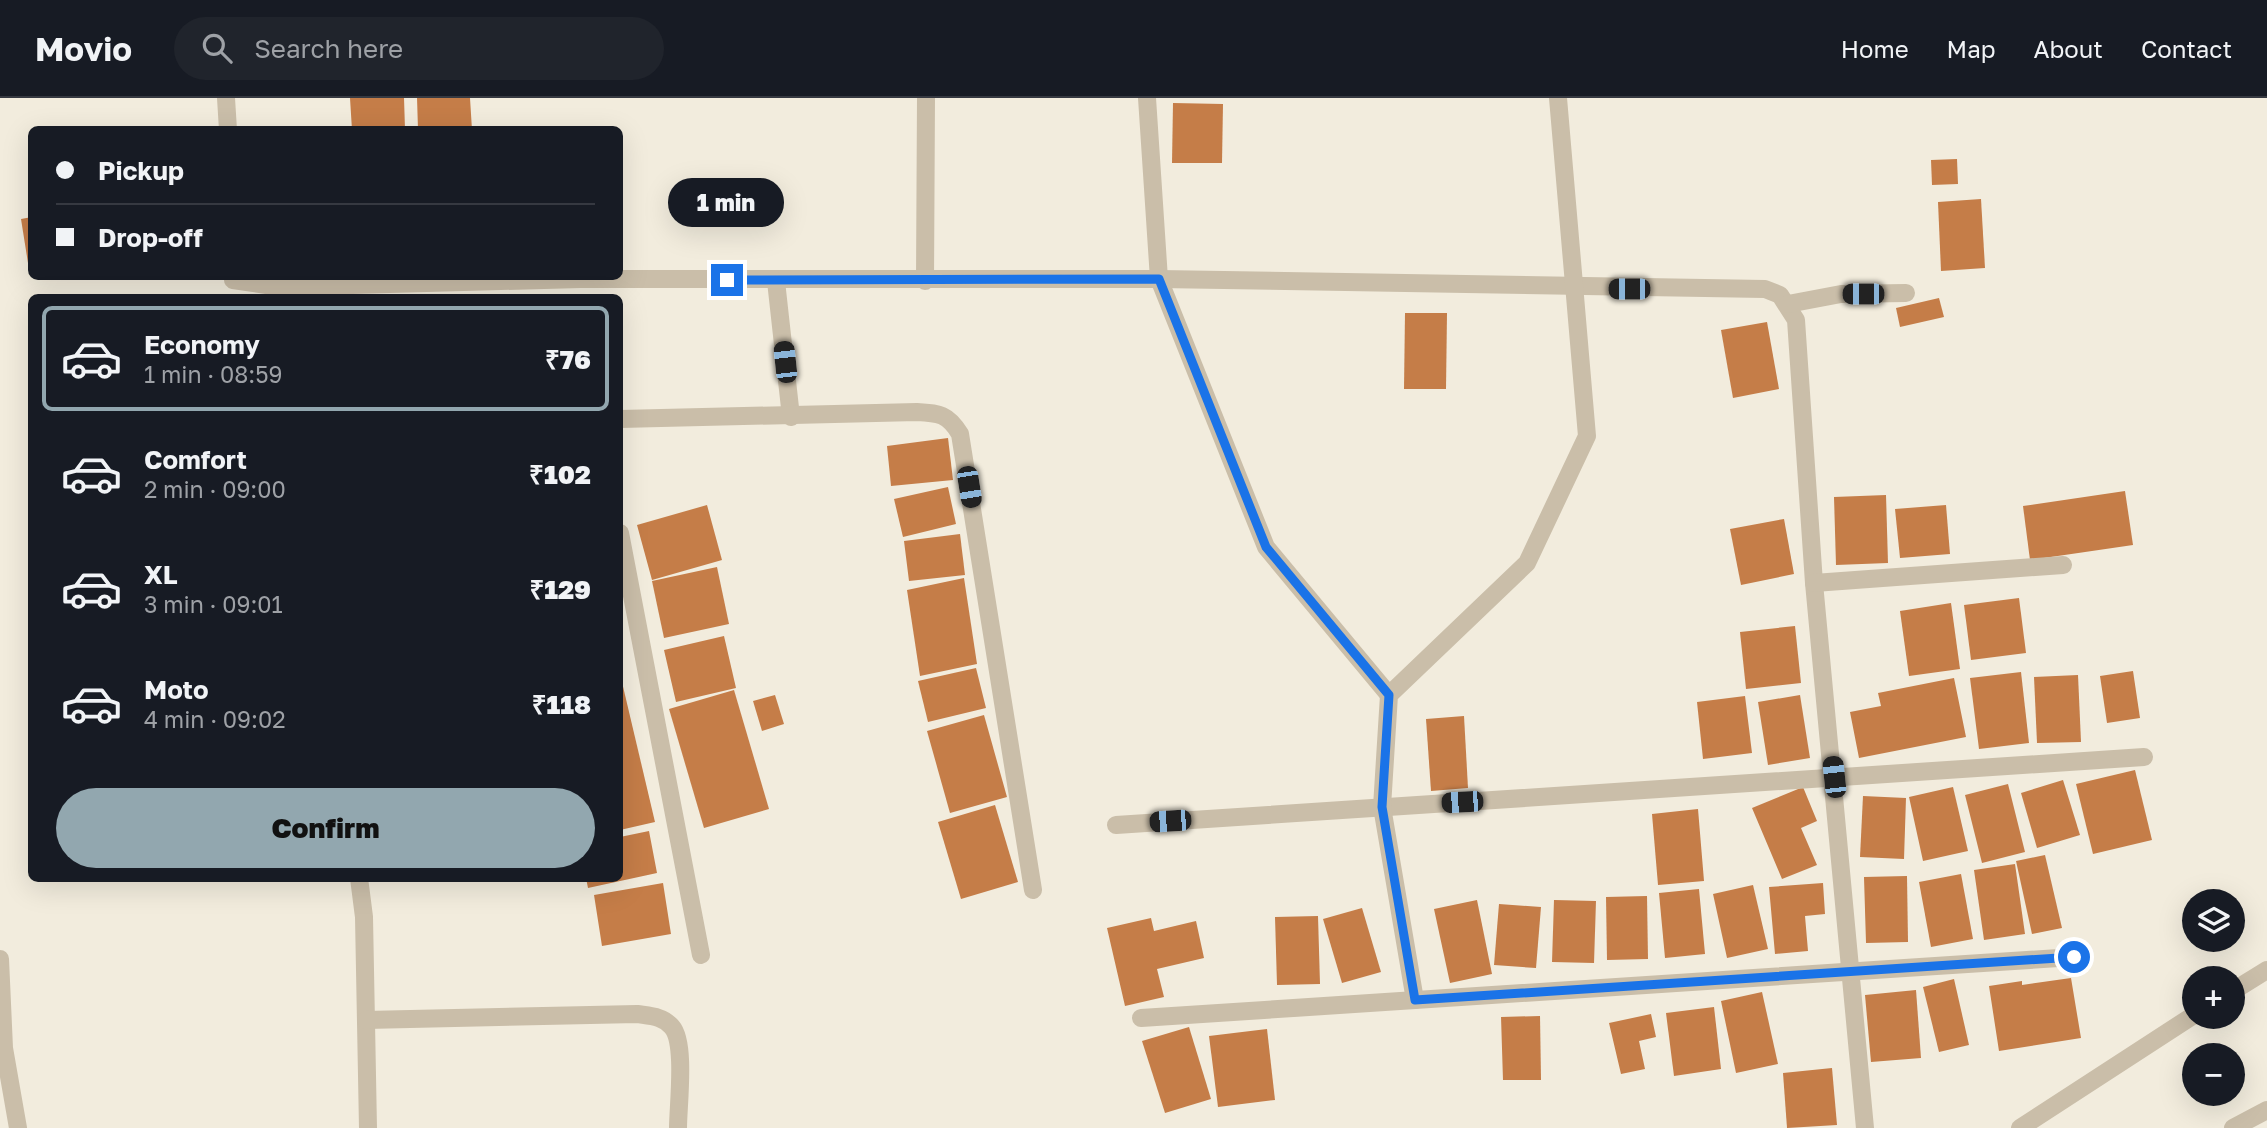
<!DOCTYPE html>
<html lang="en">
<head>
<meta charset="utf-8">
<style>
	body { margin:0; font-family:"Golos Text",sans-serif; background:#20242c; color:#f1f3f6; height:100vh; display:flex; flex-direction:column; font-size:26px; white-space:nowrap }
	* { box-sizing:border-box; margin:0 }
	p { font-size:23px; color:#9ea1a6 }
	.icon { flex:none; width:38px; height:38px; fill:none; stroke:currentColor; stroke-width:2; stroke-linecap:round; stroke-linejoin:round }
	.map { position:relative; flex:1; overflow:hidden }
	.panel { position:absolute; left:28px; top:196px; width:595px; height:588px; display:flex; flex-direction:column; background:#171b24; border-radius:10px; box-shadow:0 7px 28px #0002 }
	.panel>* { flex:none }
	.top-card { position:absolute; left:28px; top:28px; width:595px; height:154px; border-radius:10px; box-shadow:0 7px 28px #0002; display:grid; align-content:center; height:154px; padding:0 28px; background:#171b24 }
	.tools { position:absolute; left:2182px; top:791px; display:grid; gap:14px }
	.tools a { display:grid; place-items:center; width:63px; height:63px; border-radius:50%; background:#171b24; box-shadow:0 7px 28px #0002; font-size:35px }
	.end { position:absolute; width:32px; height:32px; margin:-16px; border:9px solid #1a73e8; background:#fff; box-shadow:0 0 0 4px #fff }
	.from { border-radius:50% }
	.bubble { position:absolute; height:49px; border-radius:24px; background:#171b24; box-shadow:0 7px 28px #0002; font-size:23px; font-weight:800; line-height:49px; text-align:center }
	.car { position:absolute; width:21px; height:42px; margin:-21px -10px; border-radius:9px; box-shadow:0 0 5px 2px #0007; background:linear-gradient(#222 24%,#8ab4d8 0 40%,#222 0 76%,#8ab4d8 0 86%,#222 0) }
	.top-card b { display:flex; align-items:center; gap:24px; height:66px; font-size:26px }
	.top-card b+b { border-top:2px solid #363941 }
	.top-card i { width:18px; height:18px; background:#f1f3f6 }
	ul { padding:12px 0 0; list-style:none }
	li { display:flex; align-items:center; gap:21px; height:105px; margin:0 14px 10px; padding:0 14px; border:4px solid transparent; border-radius:10px }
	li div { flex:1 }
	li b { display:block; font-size:26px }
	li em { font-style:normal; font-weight:800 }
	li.selected { border-color:#92a7af }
	li>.icon { width:63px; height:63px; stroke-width:1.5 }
	.action { display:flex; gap:14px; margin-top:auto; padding:14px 28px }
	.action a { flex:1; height:80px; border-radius:42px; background:#92a7af; color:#111; font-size:28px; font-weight:800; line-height:80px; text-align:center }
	header { display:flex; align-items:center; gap:42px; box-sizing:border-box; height:98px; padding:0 35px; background:#171b24; border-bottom:2px solid #363941 }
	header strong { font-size:33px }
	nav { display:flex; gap:38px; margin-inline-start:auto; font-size:24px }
	.search { width:490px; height:63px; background:#20242c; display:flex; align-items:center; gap:18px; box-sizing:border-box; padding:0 24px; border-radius:38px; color:#9ea1a6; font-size:26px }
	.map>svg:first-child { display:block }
	.building { fill:#c57d48 }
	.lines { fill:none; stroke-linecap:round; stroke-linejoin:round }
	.minor { stroke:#cabea9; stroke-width:18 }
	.route { stroke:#1a73e8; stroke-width:9 }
</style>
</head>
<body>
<header>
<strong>Movio</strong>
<div class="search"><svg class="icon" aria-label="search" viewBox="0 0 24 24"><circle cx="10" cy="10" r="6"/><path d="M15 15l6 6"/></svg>Search here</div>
<nav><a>Home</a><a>Map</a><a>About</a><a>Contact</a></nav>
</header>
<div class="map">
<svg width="2267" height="1030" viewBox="0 0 2267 1030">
	<rect width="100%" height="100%" fill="#f2ecdd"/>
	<g class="building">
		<polygon points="350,0 404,0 405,32 352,32"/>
		<polygon points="417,0 470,0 472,32 418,32"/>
		<polygon points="1173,5 1223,6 1222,65 1172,65"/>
		<polygon points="1957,61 1958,86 1932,87 1931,62"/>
		<polygon points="1981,101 1985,170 1941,173 1938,104"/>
		<polygon points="32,119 32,164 28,165 21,121"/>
		<polygon points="1939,200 1944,219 1900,229 1896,210"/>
		<polygon points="1405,215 1447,215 1446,291 1404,291"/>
		<polygon points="1767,224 1779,291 1733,300 1721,232"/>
		<polygon points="948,340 953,382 891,388 887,348"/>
		<polygon points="948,389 956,426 903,439 894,401"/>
		<polygon points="2125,393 2133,447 2030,462 2023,408"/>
		<polygon points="1886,397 1888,465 1836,467 1834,399"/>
		<polygon points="707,407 722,462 652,482 637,427"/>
		<polygon points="1946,407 1950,456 1900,460 1895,411"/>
		<polygon points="1784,421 1794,476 1741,487 1730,431"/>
		<polygon points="960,436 965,477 909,483 904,443"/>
		<polygon points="717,469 729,526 664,540 652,483"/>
		<polygon points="964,480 977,566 920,578 907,492"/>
		<polygon points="2019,500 2026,555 1971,562 1964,507"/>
		<polygon points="1951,505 1960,571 1909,578 1900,513"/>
		<polygon points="1795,528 1801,585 1746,591 1740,534"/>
		<polygon points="724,538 736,590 676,604 664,552"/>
		<polygon points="976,570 986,610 928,624 918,583"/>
		<polygon points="2133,573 2140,620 2107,625 2100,578"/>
		<polygon points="2021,574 2029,645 1979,651 1970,580"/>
		<polygon points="2078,577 2081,644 2037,645 2034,579"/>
		<polygon points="621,580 655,724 620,732 620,580"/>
		<polygon points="1954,580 1966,639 1859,660 1850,614 1881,608 1878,595"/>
		<polygon points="734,592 769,711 704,730 669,611"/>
		<polygon points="775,597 784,626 762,633 753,603"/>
		<polygon points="1800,597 1810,660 1768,667 1758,604"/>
		<polygon points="1745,598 1752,655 1703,661 1697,604"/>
		<polygon points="984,617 1007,699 950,715 927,633"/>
		<polygon points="1464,618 1468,690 1431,693 1426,621"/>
		<polygon points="2135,672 2152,742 2093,756 2076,686"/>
		<polygon points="2063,682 2080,737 2037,750 2021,695"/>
		<polygon points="2008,686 2025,754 1982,765 1965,697"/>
		<polygon points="1803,689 1817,723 1801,730 1817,767 1782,781 1752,710"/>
		<polygon points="1953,689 1968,753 1923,763 1909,699"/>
		<polygon points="1863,698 1906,700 1904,761 1860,759"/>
		<polygon points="995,707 1018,784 961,801 938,724"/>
		<polygon points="1698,711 1704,783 1658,787 1652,716"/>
		<polygon points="649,733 657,775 588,790 586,780 620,780 620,739"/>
		<polygon points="2045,757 2062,830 2032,836 2016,763"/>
		<polygon points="2015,766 2025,836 1984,842 1974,772"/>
		<polygon points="1961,776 1973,841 1931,849 1919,784"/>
		<polygon points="1907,778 1908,844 1866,845 1864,779"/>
		<polygon points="663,785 671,836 602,848 594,797"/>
		<polygon points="1823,785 1825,816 1805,818 1808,853 1775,856 1769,789"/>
		<polygon points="1753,787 1768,851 1727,860 1713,796"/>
		<polygon points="1699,791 1705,856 1665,860 1659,795"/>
		<polygon points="1647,798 1648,861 1607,862 1606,799"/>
		<polygon points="1477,802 1492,876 1450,885 1434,811"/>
		<polygon points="1554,802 1596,803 1594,865 1552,864"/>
		<polygon points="1499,806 1541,809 1536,870 1494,867"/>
		<polygon points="1362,810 1381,874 1342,885 1323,821"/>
		<polygon points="1318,818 1320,886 1277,887 1275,819"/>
		<polygon points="1151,820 1154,833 1196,823 1204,860 1157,871 1164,899 1125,908 1107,830"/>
		<polygon points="2071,880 2081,940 1999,953 1989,888 2022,883 2022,887"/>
		<polygon points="1954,881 1969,947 1939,954 1923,889"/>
		<polygon points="1916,892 1921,960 1871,964 1865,897"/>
		<polygon points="1762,894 1778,966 1736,975 1721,903"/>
		<polygon points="1714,909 1721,971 1674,978 1666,915"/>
		<polygon points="1651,916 1656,939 1639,943 1645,971 1621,976 1609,925"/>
		<polygon points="1540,918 1541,982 1503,982 1501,919"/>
		<polygon points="1189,929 1211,1001 1165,1015 1142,943"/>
		<polygon points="1267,931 1275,1002 1218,1009 1209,938"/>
		<polygon points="1832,970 1837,1027 1787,1030 1783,975"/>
	</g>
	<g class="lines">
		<g class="minor">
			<polyline points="226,0 228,32"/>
			<polyline points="1147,0 1159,181 1266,449 1389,597"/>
			<polyline points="233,182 279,189 580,181 1159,181 1765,191 1780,197 1796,222 1814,485 1865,1030"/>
			<polyline points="776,183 791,319"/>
			<polyline points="925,183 926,0"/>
			<polyline points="1788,206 1841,196 1906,195"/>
			<path d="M620,321L917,314C939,315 948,316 960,336L1033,792"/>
			<polyline points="620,435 701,857"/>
			<polyline points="1814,485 2063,467"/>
			<polyline points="1116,727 2144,659"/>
			<polyline points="359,780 364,819 368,1030"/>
			<polyline points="0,861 4,950 18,1030"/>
			<polyline points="2233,893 2267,872"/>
			<polyline points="1415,902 1382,709 1389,597 1527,465 1587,338 1558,0"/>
			<polyline points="1141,920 2074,859"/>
			<path d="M366,922L637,916C650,918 663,918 672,929C686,945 678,1008 678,1030"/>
			<polyline points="2020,1030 2194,917"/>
			<polyline points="2233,1030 2267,1012"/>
		</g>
	</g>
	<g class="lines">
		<polyline class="route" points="727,182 1159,181 1266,449 1389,597 1382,709 1415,902 2074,859"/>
	</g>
</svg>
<div class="tools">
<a><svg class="icon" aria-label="layers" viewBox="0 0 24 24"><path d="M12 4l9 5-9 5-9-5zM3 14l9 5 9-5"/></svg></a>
<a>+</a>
<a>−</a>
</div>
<i class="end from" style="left:2074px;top:859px"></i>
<i class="end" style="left:727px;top:182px"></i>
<div class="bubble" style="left:668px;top:80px;width:116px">1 min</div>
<i class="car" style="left:1629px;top:191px;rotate:270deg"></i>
<i class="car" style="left:1863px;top:196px;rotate:270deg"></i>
<i class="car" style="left:785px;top:264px;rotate:354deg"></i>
<i class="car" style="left:969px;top:389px;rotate:171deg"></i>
<i class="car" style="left:1834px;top:679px;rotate:354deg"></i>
<i class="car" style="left:1462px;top:704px;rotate:267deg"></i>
<i class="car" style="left:1170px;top:723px;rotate:266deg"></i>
<div class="top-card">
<b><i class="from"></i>Pickup</b>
<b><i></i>Drop-off</b>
</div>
<section class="panel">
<ul>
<li class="selected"><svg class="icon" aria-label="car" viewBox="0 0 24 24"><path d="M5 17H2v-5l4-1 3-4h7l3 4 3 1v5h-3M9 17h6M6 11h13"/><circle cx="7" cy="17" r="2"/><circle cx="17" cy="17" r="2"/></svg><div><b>Economy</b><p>1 min · 08:59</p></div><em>₹76</em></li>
<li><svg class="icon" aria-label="car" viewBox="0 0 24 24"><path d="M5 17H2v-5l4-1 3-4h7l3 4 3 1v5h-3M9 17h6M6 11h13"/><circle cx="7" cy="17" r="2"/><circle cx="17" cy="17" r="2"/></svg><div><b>Comfort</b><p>2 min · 09:00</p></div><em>₹102</em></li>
<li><svg class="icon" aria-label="car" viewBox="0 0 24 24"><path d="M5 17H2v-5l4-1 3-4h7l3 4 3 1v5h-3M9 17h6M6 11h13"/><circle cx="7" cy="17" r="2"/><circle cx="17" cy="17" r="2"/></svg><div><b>XL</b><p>3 min · 09:01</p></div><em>₹129</em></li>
<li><svg class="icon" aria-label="car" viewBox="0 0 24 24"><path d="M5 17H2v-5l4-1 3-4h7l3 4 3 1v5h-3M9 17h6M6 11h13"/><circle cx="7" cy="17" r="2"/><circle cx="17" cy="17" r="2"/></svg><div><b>Moto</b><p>4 min · 09:02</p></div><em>₹118</em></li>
</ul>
<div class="action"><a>Confirm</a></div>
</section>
</div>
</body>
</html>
